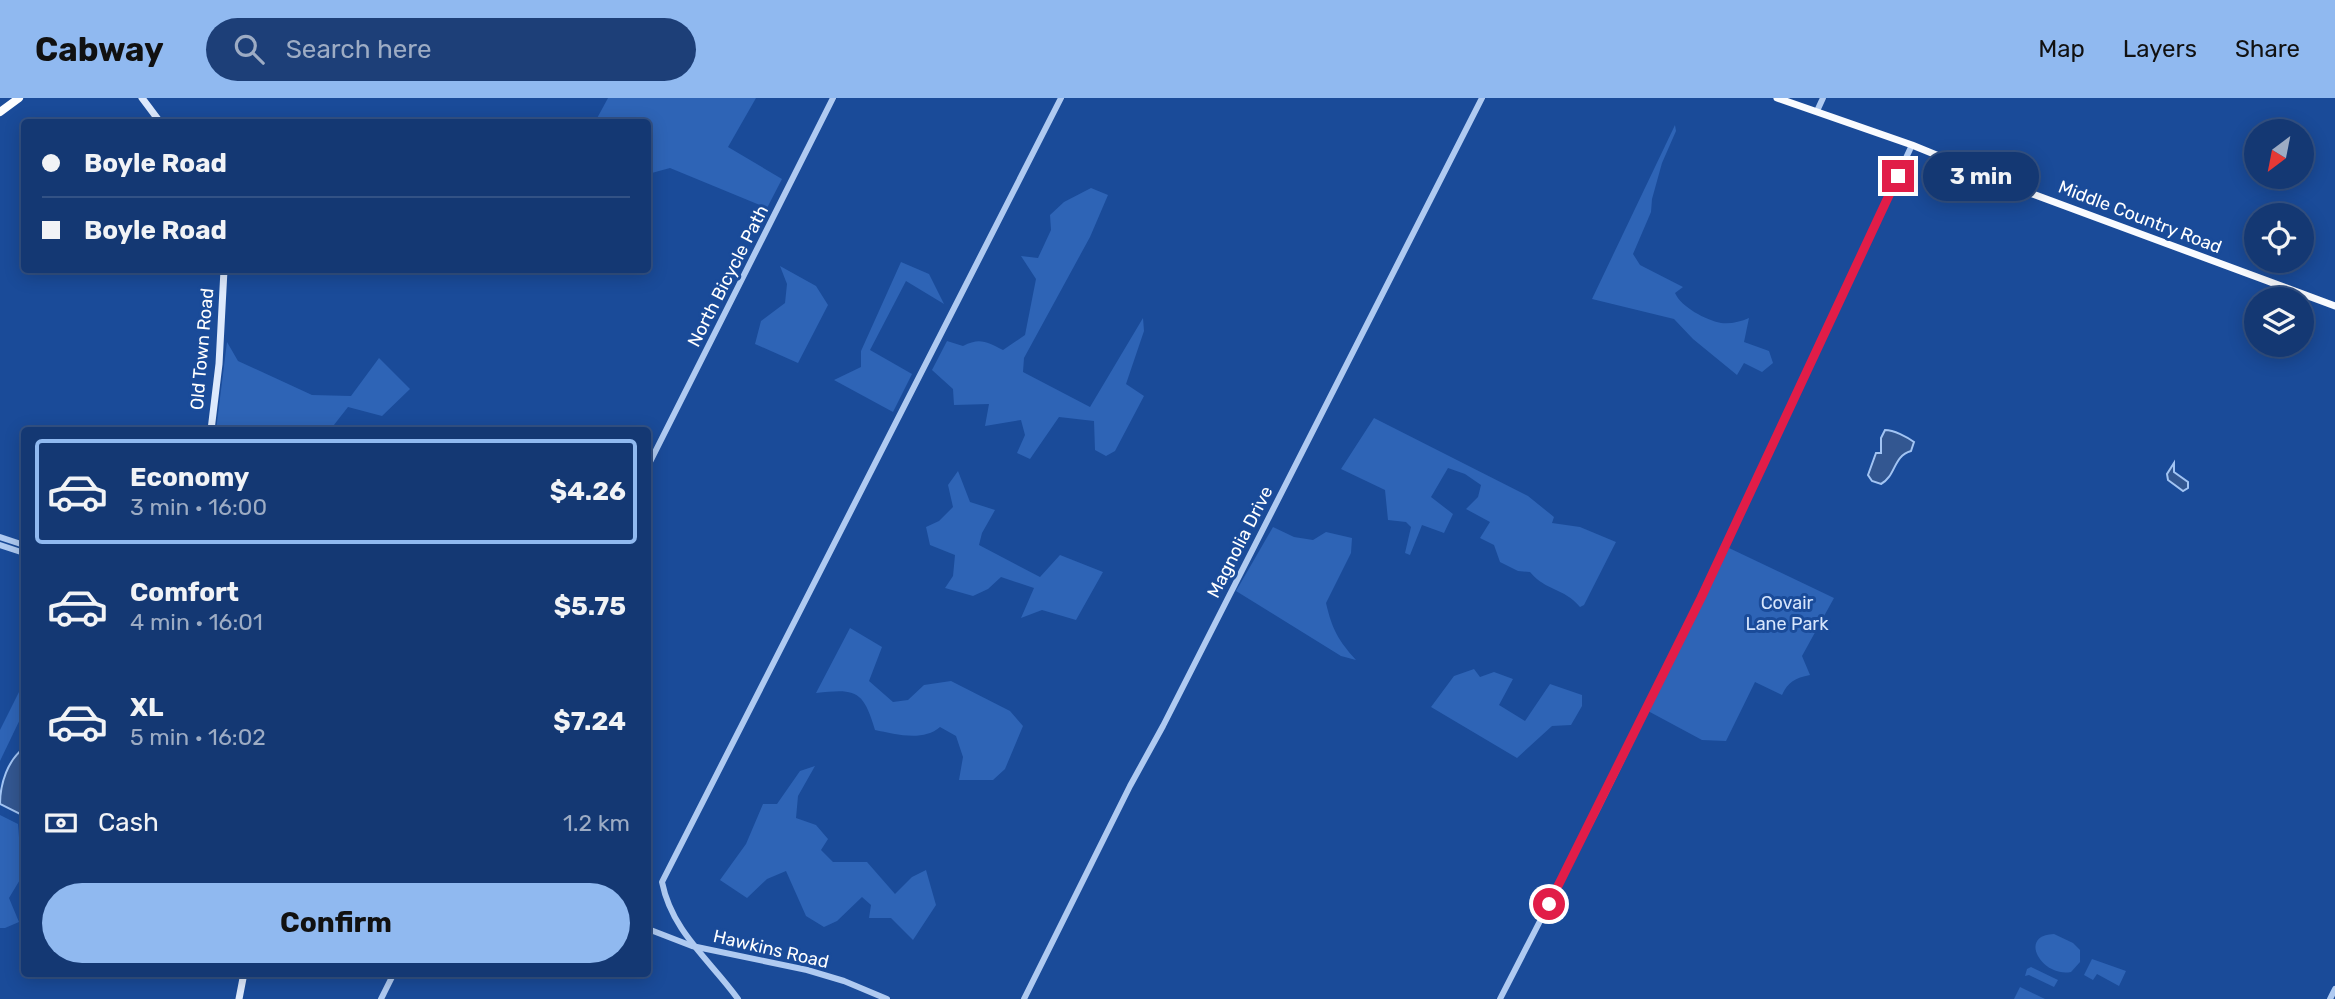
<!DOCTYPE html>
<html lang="en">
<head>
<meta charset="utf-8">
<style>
	body { margin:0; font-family:Rubik,sans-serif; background:#1d3f78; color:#f1f3f6; height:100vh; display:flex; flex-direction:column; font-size:26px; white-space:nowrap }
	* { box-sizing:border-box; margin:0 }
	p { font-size:23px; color:#9dacc4 }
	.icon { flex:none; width:38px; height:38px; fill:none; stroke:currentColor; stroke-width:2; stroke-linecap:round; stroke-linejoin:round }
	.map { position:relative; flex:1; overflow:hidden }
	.sheet { position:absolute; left:21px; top:329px; width:630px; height:550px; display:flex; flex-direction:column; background:#143873; border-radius:7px; box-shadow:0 4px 18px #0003,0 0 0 2px #335285 }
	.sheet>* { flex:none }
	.hud { position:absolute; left:21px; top:21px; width:630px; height:154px; border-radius:7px; box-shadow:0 4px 18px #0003,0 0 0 2px #335285; display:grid; align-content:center; height:154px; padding:0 21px; background:#143873 }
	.needle { width:46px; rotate:212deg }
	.tools { position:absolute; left:2244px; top:21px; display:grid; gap:14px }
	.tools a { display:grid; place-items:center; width:70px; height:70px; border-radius:50%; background:#143873; box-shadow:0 4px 18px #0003,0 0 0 2px #335285; font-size:35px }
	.end { position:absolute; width:32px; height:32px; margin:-16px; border:9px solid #e11d48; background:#fff; box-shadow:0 0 0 4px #fff }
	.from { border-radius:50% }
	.bubble { position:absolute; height:49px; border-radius:24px; background:#143873; box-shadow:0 4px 18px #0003,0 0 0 2px #335285; font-size:23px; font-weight:700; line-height:49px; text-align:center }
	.hud b { display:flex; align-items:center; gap:24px; height:66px; font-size:26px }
	.hud b+b { border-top:2px solid #335285 }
	.hud i { width:18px; height:18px; background:#f1f3f6 }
	ul { padding:12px 0 0; list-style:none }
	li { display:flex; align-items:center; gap:21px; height:105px; margin:0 14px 10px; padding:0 7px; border:4px solid transparent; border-radius:7px }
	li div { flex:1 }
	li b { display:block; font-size:26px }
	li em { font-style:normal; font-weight:700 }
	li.current { border-color:#90b9f0 }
	li>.icon { width:63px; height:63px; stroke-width:1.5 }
	.pay { display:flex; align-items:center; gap:18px; height:77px; padding:0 21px; font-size:26px }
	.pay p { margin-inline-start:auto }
	.cta { display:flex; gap:14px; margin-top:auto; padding:14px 21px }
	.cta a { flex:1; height:80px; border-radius:42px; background:#90b9f0; color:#111; font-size:28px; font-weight:700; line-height:80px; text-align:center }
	header { display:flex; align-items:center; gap:42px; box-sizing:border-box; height:98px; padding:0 35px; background:#90b9f0; color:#111 }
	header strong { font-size:33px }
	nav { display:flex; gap:38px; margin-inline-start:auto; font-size:24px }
	.search { width:490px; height:63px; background:#1d3f78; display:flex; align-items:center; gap:18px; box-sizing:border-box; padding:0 24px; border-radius:38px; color:#9dacc4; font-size:26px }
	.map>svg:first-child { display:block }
	.green { fill:#2e64b6 }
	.water { fill:#335791; stroke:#a2c4f3; stroke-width:2 }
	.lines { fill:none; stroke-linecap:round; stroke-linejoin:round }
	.tertiary { stroke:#afcaf1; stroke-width:6 }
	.secondary { stroke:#dde9fc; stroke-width:7 }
	.primary { stroke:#f9fbff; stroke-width:7 }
	.trunk { stroke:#fcfdff; stroke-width:8 }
	.route { stroke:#e11d48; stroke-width:9 }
	.labels { text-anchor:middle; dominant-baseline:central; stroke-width:6; stroke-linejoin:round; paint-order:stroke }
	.street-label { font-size:18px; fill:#fff; stroke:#1a4b99 }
	.park-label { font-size:18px; fill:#d6e5fc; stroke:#1a4b99 }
</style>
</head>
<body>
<header>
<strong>Cabway</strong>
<div class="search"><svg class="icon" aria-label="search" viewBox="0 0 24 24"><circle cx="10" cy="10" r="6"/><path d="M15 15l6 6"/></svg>Search here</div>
<nav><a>Map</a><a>Layers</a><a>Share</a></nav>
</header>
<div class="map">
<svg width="2335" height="901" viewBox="0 0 2335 901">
	<rect width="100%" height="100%" fill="#1a4b99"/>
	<g class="green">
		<polygon points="608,0 756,0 728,49 782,81 767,110 670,70 648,76 648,24 595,24"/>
		<path d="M1675,27L1676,33L1662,65L1652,101L1651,114L1633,156L1640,167L1683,189L1675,195C1681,209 1706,222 1721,225C1731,226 1740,224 1749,220L1744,244L1769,253L1773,265L1762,274L1744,265L1737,277L1693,241L1674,221L1592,201Z"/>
		<path d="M1091,90L1108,97L1090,139L1024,260L1023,274L1090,309L1143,220L1144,233L1126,286L1144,298L1115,353L1106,358L1095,352L1094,323L1059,319L1030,361L1017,355L1025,337L1021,322L985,328L989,306L954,307L953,291L932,272L947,243L963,248C980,239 987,244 1003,252L1025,237L1036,181L1021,158L1038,160L1051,132L1050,117L1064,104Z"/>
		<polygon points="901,164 929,176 944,206 906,183 870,252 912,276 893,314 834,282 861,269 861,253"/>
		<polygon points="780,168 816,188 828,207 798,265 755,246 761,223 785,205 787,186"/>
		<polygon points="227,244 238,263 312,297 351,298 379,260 410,291 382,318 348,309 330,332 216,332"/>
		<path d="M1374,320L1528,398L1554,419L1552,425L1580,429L1616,444L1584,507L1580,509C1563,489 1547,494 1530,474L1518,473L1500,464L1494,447L1480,440L1490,424L1466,411L1478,399L1481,387L1465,376L1448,370L1431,399L1453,416L1444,435L1422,427L1410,457L1405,455L1411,429L1406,424L1388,422L1385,392L1341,371Z"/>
		<polygon points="958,373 970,404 995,412 982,435 979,447 1040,479 1060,457 1103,474 1076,522 1042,512 1021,520 1034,490 1001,479 988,491 973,498 945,490 953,478 955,457 930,447 926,429 939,423 953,409 948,387"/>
		<path d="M1273,429L1294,439L1313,442L1326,434L1352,440L1351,455L1326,505C1332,531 1338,542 1356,562L1341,558L1236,493Z"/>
		<path d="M1729,450L1834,500L1802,558L1810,577C1795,580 1788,584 1782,597L1755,584L1726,643L1702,642L1648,613Z"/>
		<path d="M850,530L882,549L869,583L893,604L908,602L924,587L951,583L1010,613L1023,628L1005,671L993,682H959L963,659L956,638L940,629C923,644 895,636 875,632C863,591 855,591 816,595Z"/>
		<polygon points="1474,571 1480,579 1494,574 1513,581 1499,607 1525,623 1550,586 1582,597 1582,608 1571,627 1552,628 1517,660 1431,609 1454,578"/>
		<polygon points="24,584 24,613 0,663 0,632"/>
		<polygon points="815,668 798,698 796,720 816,727 828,741 821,752 833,764 867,764 895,796 912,779 926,772 936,807 913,842 891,820 869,820 871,807 862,799 837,823 824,829 806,818 786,773 767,781 747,800 720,782 746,746 763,706 777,706 800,673"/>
		<polygon points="0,717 18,726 19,739 24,741 24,775 9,800 19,824 5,830 0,830"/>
		<path d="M2054,836L2073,845L2080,852V864L2071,874C2042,880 2017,837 2054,836Z"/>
		<polygon points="2092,861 2126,873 2119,888 2097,876 2093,882 2084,877"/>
		<polygon points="2031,869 2058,882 2054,889 2029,877 2025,878 2027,871"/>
		<polygon points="2020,889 2045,901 2014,901"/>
	</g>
	<g class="water">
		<path d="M1885,332C1894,332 1907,339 1914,344L1911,353C1893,358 1896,378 1881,386L1872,383L1868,377L1876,355H1881V340Z"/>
		<polygon points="2174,365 2174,374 2188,384 2188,390 2183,393 2168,382 2167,376"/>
		<path d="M24,650V718L0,706C0,685 8,662 24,650Z"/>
	</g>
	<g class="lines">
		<g class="tertiary">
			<polyline points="1817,13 1823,0"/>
			<polyline points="648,368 833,0"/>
			<polyline points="0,439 24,447"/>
			<polyline points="0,447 24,455"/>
			<polyline points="648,831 692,848 807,872 844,883 887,901"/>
			<polyline points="381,901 394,875"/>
			<path d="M738,901C710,862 672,834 662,784L1061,0"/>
			<polyline points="1024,901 1130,688 1163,628 1482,0"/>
			<polyline points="1500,901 1598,710 1701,500 1912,47"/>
			<polyline points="2330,901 2335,891"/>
		</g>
		<g class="secondary">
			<polyline points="142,0 160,24"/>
			<polyline points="211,332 219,266 224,172"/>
			<polyline points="239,901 244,875"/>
		</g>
		<polyline class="primary" points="1777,0 1912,47 2022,92 2335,208"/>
		<polyline class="trunk" points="0,14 19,0"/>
	</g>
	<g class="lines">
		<polyline class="route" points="1549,806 1701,500 1898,78"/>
	</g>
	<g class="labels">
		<g class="street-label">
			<text transform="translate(2140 119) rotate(21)">Middle Country Road</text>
			<text transform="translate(728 178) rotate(-63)">North Bicycle Path</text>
			<text transform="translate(202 251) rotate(-85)">Old Town Road</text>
			<text transform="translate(1240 444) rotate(-63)">Magnolia Drive</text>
			<text transform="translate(771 851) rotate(13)">Hawkins Road</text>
		</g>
		<g class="park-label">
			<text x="1787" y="505">Covair<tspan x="1787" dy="21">Lane Park</tspan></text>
		</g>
	</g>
</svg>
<div class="tools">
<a><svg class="needle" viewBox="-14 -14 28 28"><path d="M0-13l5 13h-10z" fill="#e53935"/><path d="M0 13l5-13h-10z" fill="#9dacc4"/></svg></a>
<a><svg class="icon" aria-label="locate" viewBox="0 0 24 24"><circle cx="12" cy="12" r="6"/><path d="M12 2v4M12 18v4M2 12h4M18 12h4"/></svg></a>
<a><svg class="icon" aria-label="layers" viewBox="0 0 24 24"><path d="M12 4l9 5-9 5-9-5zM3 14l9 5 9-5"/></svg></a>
</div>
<i class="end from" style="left:1549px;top:806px"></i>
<i class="end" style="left:1898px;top:78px"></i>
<div class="bubble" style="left:1923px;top:54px;width:116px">3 min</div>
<div class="hud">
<b><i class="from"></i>Boyle Road</b>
<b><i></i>Boyle Road</b>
</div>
<section class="sheet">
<ul>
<li class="current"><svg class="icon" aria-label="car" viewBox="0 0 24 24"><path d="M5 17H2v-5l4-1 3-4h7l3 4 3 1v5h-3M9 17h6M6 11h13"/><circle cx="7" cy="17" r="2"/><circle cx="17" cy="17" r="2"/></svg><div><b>Economy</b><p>3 min · 16:00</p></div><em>$4.26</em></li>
<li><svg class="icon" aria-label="car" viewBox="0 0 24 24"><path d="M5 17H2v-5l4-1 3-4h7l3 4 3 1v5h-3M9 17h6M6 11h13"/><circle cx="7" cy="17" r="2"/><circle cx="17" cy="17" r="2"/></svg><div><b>Comfort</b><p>4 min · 16:01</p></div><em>$5.75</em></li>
<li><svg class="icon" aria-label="car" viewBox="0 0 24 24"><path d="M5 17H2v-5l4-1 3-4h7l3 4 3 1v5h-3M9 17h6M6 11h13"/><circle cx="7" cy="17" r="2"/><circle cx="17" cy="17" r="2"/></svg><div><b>XL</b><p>5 min · 16:02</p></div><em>$7.24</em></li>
</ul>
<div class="pay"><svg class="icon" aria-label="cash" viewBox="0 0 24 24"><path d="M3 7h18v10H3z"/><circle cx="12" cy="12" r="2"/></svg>Cash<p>1.2 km</p></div>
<div class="cta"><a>Confirm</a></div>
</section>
</div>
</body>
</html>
